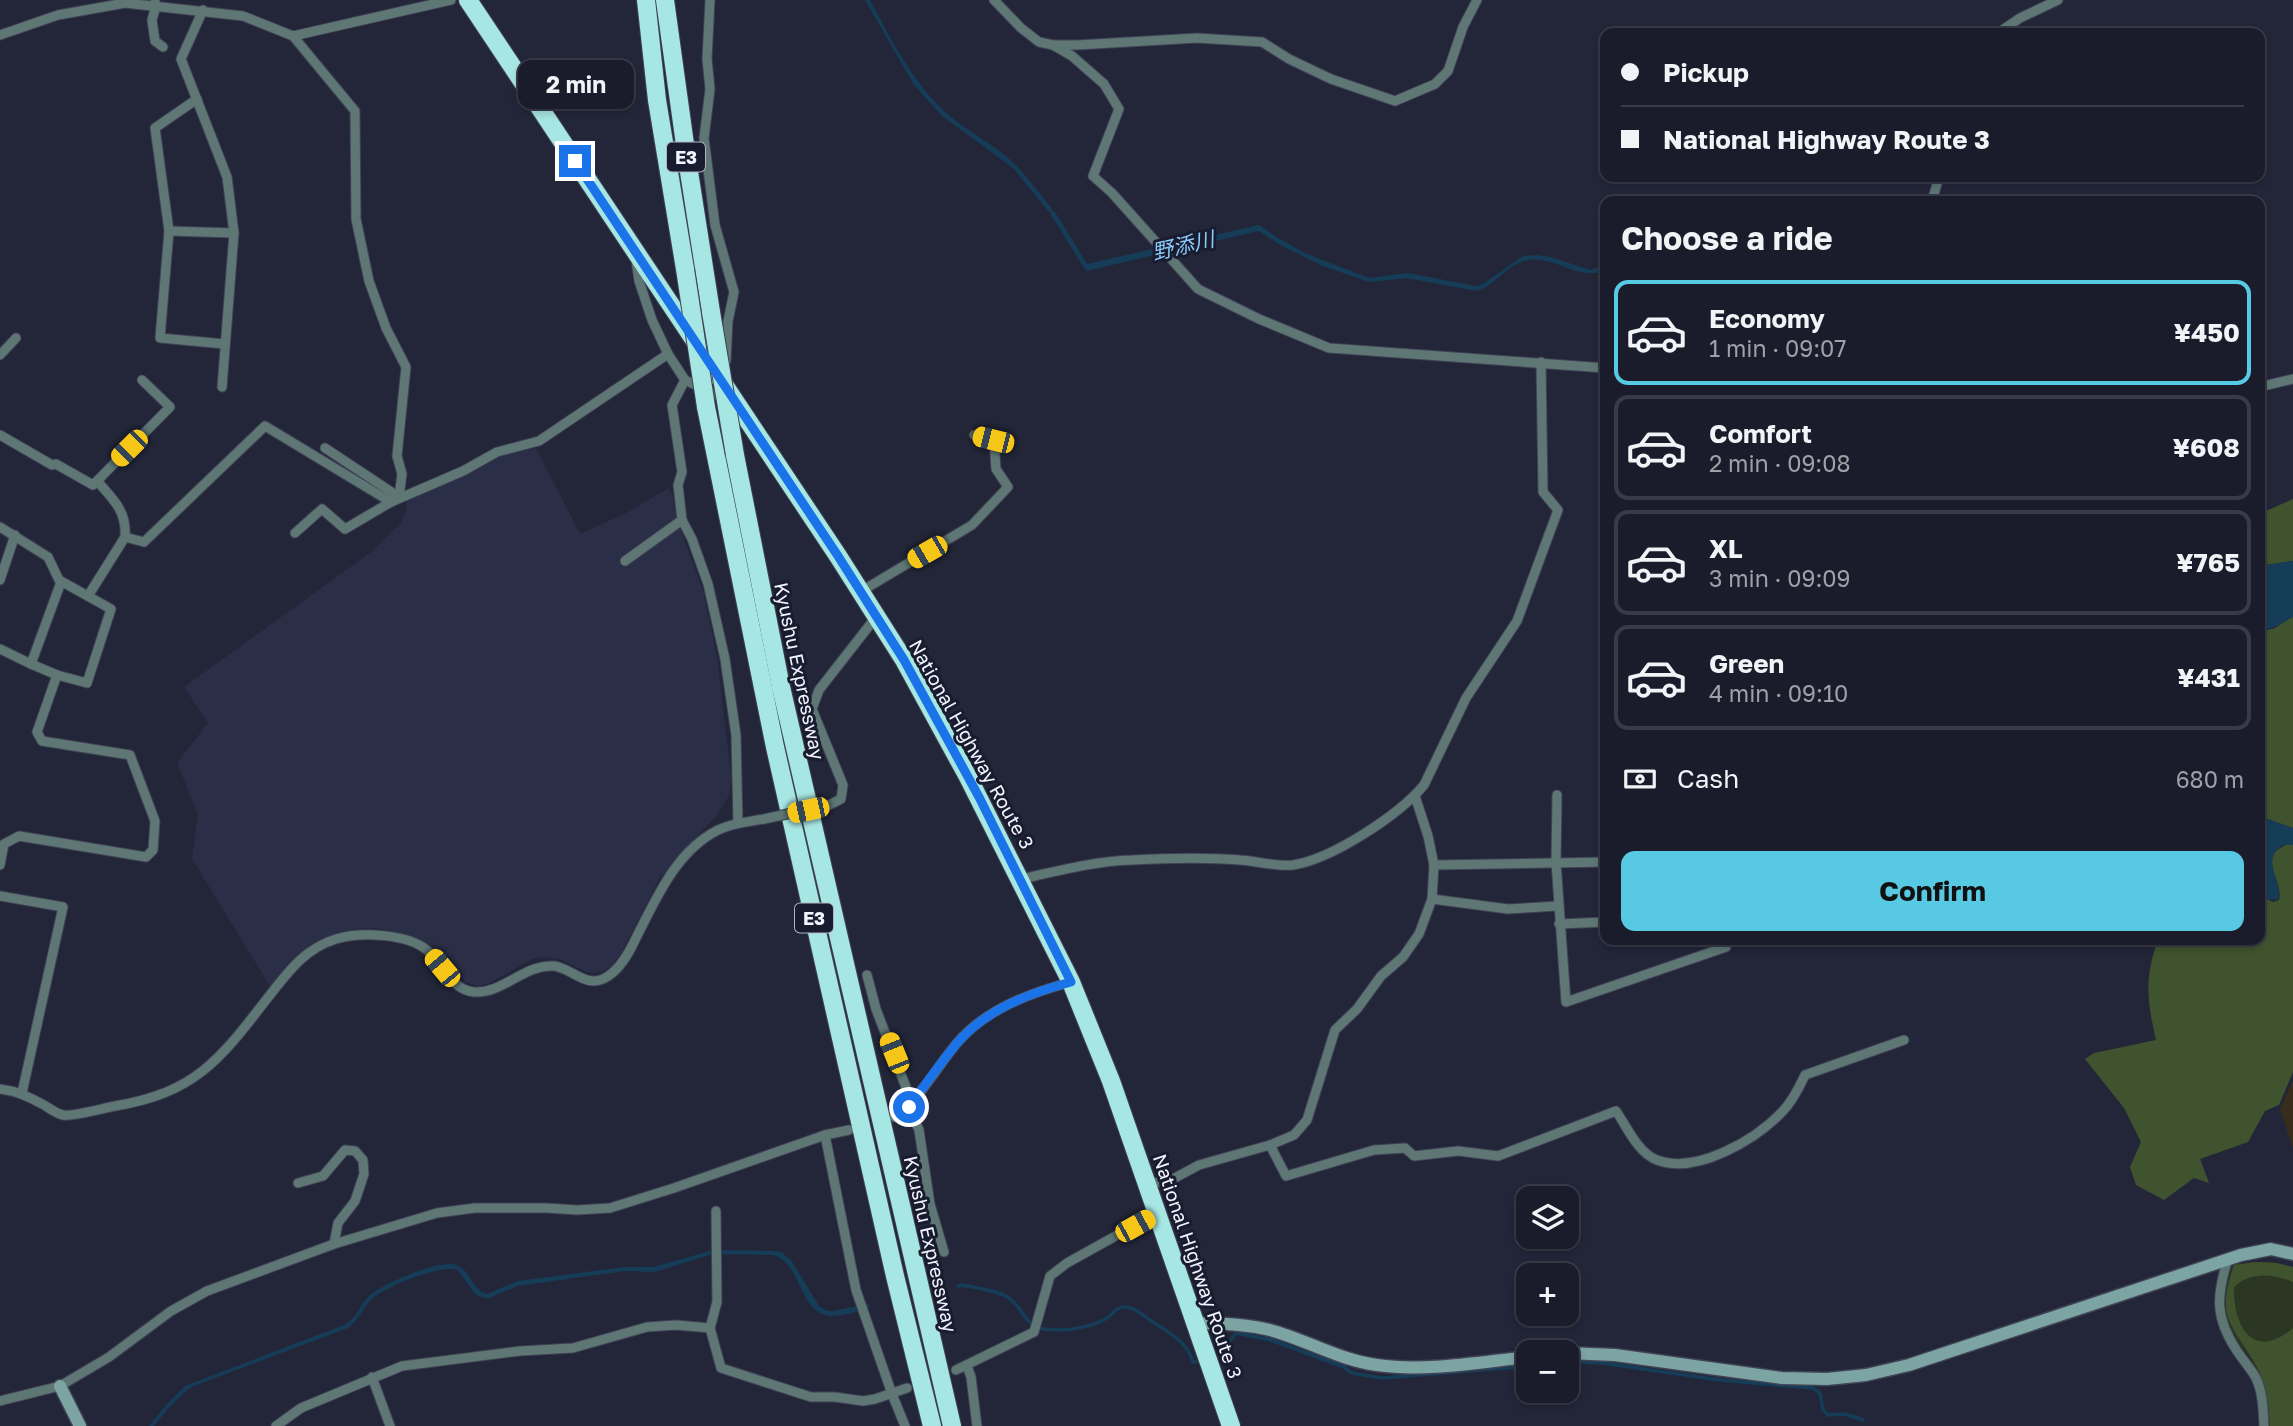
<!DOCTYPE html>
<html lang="en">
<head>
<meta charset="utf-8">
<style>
	body { margin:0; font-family:"Golos Text","Noto Sans JP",sans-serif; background:#232533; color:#f1f3f6; height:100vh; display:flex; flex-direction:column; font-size:26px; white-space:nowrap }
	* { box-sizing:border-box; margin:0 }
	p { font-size:23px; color:#9fa1a9 }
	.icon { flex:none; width:38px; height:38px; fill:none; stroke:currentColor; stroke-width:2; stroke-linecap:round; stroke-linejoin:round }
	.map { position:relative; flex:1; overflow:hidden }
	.panel { position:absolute; left:1600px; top:196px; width:665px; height:749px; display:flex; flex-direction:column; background:#1a1c2b; border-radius:14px; box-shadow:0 4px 10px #0003,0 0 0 2px #383a47 }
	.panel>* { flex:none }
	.top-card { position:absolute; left:1600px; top:28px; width:665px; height:154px; border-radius:14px; box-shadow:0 4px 10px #0003,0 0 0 2px #383a47; display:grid; align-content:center; height:154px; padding:0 21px; background:#1a1c2b }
	.buttons { position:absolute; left:1516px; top:1186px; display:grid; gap:14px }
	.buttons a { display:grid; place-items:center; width:63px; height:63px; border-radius:14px; background:#1a1c2b; box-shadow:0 4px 10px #0003,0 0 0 2px #383a47; font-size:35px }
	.end { position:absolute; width:32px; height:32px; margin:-16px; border:9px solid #1a73e8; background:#fff; box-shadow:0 0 0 4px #fff }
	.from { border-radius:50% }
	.bubble { position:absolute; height:49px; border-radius:14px; background:#1a1c2b; box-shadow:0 4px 10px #0003,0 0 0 2px #383a47; font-size:23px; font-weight:700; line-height:49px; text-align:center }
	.car { position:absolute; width:21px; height:42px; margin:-21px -10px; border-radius:9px; box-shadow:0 0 5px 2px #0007; background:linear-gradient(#f5c518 24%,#345 0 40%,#f5c518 0 76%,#345 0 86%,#f5c518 0) }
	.top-card b { display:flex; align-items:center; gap:24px; height:66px; font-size:26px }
	.top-card b+b { border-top:2px solid #383a47 }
	.top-card i { width:18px; height:18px; background:#f1f3f6 }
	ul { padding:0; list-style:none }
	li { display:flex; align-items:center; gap:21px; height:105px; margin:0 14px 10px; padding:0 7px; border:4px solid #383a47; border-radius:14px }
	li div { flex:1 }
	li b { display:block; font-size:26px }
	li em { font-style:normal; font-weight:700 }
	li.selected { border-color:#58c9e3 }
	li>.icon { width:63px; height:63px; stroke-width:1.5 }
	h2 { padding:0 21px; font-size:32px; line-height:84px }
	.pay { display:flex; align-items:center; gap:18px; height:77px; padding:0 21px; font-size:26px }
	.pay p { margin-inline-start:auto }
	.primary-button { display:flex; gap:14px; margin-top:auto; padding:14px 21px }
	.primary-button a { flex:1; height:80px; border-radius:14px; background:#58c9e3; color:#111; font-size:28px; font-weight:700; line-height:80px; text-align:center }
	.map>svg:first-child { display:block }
	.built { fill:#2a2e47 }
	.industrial { fill:#372d1d }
	.green { fill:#2b3722 }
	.forest { fill:#3f542e }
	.water { fill:#153d58 }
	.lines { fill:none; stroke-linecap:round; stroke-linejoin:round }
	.stream { stroke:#153d58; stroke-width:3.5 }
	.street-casing { stroke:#404355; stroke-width:11 }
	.secondary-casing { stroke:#404355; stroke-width:15 }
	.highway-casing { stroke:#404355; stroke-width:20 }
	.street { stroke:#5e7775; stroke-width:9 }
	.secondary { stroke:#7ca4a2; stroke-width:12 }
	.highway { stroke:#a7e7e3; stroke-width:18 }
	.street-bridge-casing { stroke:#404355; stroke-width:11; stroke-linecap:butt }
	.highway-bridge-casing { stroke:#404355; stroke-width:20; stroke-linecap:butt }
	.street-bridge { stroke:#5e7775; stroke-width:9 }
	.highway-bridge { stroke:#a7e7e3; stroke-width:18 }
	.route { stroke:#1a73e8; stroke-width:9 }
	.labels { text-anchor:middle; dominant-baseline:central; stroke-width:6; stroke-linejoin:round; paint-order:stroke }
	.shield { fill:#191c2e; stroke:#b1b4c0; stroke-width:2 }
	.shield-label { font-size:18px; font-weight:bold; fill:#f2f5ff }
	.street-label { font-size:19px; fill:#f2f5ff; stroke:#191c2e }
	.water-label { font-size:21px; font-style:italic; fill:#8bcbfc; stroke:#191c2e }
</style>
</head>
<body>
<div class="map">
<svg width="2293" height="1426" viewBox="0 0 2293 1426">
	<rect width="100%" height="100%" fill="#232639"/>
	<polygon class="built" points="536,448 580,534 626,513 669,488 672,494 677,520 703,591 717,656 731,775 730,794 717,815 659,879 622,952 611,967 601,972 589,973 560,959 540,957 530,960 490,983 479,986 465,982 433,947 417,938 376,928 364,928 340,932 309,946 293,958 270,986 192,859 198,814 177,763 208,723 184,687 371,552 400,524 407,509 407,499 478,469 503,455"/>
	<polygon class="industrial" points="2293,1081 2293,1148 2280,1109"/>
	<polygon class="green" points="2259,1262 2273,1262 2293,1267 2293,1426 2269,1426 2267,1391 2252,1361 2232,1335 2226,1319 2224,1293 2233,1264"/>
	<g class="forest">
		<polygon points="2293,499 2293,561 2259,566 2259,506 2266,511"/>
		<polygon points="2293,616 2293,828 2259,816 2259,632 2275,628"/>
		<path d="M2286,845H2293V1072L2279,1105L2265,1111L2248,1142L2200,1159L2209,1183L2194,1178L2164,1200L2136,1185L2130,1167L2141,1142L2124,1108L2085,1059L2094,1053L2156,1040C2147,1000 2144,979 2158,940H2259V881L2264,897L2273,902L2279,900C2284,880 2256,857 2286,845Z"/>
		<path d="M2256,1262L2276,1263L2293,1267V1282C2274,1274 2250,1271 2234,1287C2233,1326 2253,1362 2293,1328V1426H2270C2268,1405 2267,1386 2257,1367C2232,1323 2215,1320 2234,1265Z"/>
	</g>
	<g class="water">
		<path d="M865,0H870C890,38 911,78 941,108C959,126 983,138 1002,153C1022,169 1037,190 1053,210L1051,212H1055L1087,264L1259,225L1278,238L1307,254L1369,278L1408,273L1476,286L1481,285L1523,256L1537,255L1551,257L1590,270L1605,265V270C1579,282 1556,256 1529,260C1509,262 1496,285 1477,291L1406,278L1369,282L1323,266L1280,245L1259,231L1086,271L1050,213L1013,168L942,116L914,85Z"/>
		<polygon points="2293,561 2293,617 2277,626 2259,632 2259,566"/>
		<path d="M2259,816L2293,828V845H2282C2260,862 2283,880 2278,899L2268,900C2253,883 2259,839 2259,816Z"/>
		<path d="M713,1250L776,1251L781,1252L791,1260L819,1306L827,1311H833L868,1304L870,1308C858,1311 844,1316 831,1316C798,1314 802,1261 772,1255L712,1254L655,1272L625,1271L517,1286L487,1299L475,1294L458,1270C440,1264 388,1286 373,1298C363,1306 361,1318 348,1328L191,1387L170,1406L154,1426H149L167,1404L185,1386L344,1325C358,1318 359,1305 369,1296C382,1284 439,1259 456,1265C471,1270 471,1289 487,1294L518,1281L624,1267H654Z"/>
	</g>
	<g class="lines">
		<g class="stream">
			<path d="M958,1286L962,1285C976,1288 997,1290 1009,1298C1023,1308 1025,1326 1044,1329C1062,1332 1091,1328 1107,1318C1113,1314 1116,1307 1124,1307C1135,1307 1144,1316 1153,1322C1169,1333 1187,1341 1193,1362H1196"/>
			<polyline points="1227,1360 1227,1345 1236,1333 1271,1340 1344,1367 1352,1373 1382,1378 1528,1366"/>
			<polyline points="1566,1362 1602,1363 1720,1380 1813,1388 1820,1393 1823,1410 1828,1415 1845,1414 1863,1420"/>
		</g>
		<defs>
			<g id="street">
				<polyline points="710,0 707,59 710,89 704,138 715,225 734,292 728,321 726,361"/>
				<polyline points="994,0 1021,28 1039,42 1053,45 1077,45 1197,38 1262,42 1289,59 1331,79 1395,101 1435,84 1448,71 1463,27 1477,0"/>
				<polyline points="155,2 156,6 152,20 155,41 163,47"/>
				<polyline points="203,10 181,59 227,177 234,233 222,387"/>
				<polyline points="1998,33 2020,18 2058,0"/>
				<polyline points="0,35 58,15 125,3 243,16 293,36 355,111 356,219 369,281 386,328 406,367 397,456 402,474 399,497"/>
				<polyline points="293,36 451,0"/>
				<polyline points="1053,45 1072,56 1104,84 1119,109 1093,176 1112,193 1198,289 1259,319 1329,348 1605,368"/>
				<polyline points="197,99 155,128 169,231 160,338 225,344"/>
				<polyline points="1932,201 1939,177"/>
				<polyline points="169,231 234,233"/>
				<polyline points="636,260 639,281 652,320 668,354 685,380 725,399"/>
				<polyline points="0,355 16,338"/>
				<polyline points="685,380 672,405 682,472 678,485 682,520 692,539 708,584 725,659 736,735 738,823"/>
				<polyline points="2259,387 2293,379"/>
				<polyline points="0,435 52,465 56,464 93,485 170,407 142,380"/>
				<polyline points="325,448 399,497"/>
				<path d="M97,481C113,499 127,511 125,537"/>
				<polyline points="0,527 48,557 59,580 111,609 87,683 57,675 37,732 42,741 130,755 155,821 153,850 146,857 19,836 4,844 0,865"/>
				<polyline points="295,533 322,509 345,529 391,502"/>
				<polyline points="625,561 682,520"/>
				<polyline points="0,580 15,535"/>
				<polyline points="860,592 972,525 1008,487 996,469 994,440 974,435"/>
				<polyline points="88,596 125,537 144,542 265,426 391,502 463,471 497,452 539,441 668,354"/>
				<polyline points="0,649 31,664"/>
				<polyline points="57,675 31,664 61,582"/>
				<polyline points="1557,795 1556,862 1566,1002 1726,947 1720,940"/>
				<polyline points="1415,796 1428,836 1434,865 1605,862"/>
				<polyline points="829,805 841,799 843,785 812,709 819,690 876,617"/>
				<path d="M1021,879C1057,871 1095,861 1132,860C1167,858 1205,857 1240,860C1256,861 1277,867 1293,865C1332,859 1399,815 1424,785L1466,698L1517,621L1558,510L1543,492L1541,362"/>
				<polyline points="0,896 63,907 22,1093"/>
				<polyline points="1432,899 1508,909 1558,906"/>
				<polyline points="1559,924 1605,922"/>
				<polyline points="867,975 876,1009 912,1103"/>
				<path d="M0,1089C17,1091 29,1097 44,1105C49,1108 57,1114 63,1115C72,1117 104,1108 115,1106C194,1093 219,1061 266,1000C286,975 303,949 336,939C360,932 408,933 428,951C443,964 451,990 474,992C503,994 524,964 554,966C571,968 585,987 603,979C619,972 629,953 636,938C656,899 676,851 718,830C732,823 748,822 764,819"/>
				<polyline points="909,1107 919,1130 930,1204 944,1252"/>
				<path d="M894,1117C921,1098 936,1068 957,1043C986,1009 1030,993 1071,982"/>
				<polyline points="825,1135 856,1290 892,1394 905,1426"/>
				<polyline points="1270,1145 1294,1135 1307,1120 1335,1030 1357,1009 1381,976 1403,957 1419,934 1432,899 1434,865"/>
				<polyline points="298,1183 323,1176 345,1150 355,1151 363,1160 364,1174 355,1201 338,1223 334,1244"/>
				<path d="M1147,1184L1171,1180L1199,1165L1270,1145L1286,1176L1374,1150L1405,1148L1414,1156L1458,1151L1498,1156L1616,1111C1627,1127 1638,1153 1657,1160C1696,1175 1755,1140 1782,1112C1792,1102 1799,1088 1805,1075L1904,1040"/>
				<polyline points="716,1211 717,1302 710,1328 721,1368 811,1397 835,1397 863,1401 875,1399 907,1388"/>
				<path d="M2228,1259C2216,1296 2215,1318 2237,1351C2243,1360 2251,1369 2256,1378C2263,1393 2263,1410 2264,1426"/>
				<polyline points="967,1366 971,1377 977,1426"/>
				<polyline points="956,1370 1034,1332 1050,1276 1067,1263 1157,1213"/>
				<polyline points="372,1377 390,1426"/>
				<polyline points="0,1401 60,1386 109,1357 171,1311 207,1291 334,1244 437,1213 475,1208 547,1208 577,1210 610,1208 674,1188 825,1135 849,1130"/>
				<polyline points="276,1426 301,1408 402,1366 520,1351 573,1348 647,1327 676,1325 710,1328"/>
			</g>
			<g id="secondary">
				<path d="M1195,1323C1221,1323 1245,1324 1270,1330C1307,1340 1339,1360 1377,1365C1426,1372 1479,1362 1528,1357"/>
				<polyline points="1566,1353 1615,1355 1782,1378 1827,1379 1866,1375 1909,1365 2241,1255 2271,1249 2293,1254"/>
				<polyline points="60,1386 80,1426"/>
			</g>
			<g id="highway">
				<polyline points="468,0 838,556 904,660 968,777 1071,982 1111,1081 1231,1426"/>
				<polyline points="646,0 657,100 685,269"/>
				<polyline points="665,0 687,159 711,312"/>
				<polyline points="706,407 775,747 895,1276 932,1426"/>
				<polyline points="735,455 781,687 952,1426"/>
			</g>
		</defs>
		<use href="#street" class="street-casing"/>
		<use href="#secondary" class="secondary-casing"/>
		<use href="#highway" class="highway-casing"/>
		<use href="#street" class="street"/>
		<use href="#secondary" class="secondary"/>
		<use href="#highway" class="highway"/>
		<defs>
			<polyline id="street-bridge" points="764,819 829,805"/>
			<g id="highway-bridge">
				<polyline points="685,269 706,407"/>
				<polyline points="711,312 735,455"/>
			</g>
		</defs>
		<use href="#street-bridge" class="street-bridge-casing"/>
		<use href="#highway-bridge" class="highway-bridge-casing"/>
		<use href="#street-bridge" class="street-bridge"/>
		<use href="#highway-bridge" class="highway-bridge"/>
	</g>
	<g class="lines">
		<path class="route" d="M575,161L838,556L904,660L979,797L1071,982C1030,993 987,1009 958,1042C941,1062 925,1085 909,1107"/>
	</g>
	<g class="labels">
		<g class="shield">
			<rect x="667" y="142.5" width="38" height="29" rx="5"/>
			<rect x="795" y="903.5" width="38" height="29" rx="5"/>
		</g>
		<g class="shield-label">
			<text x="686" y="157">E3</text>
			<text x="814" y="918">E3</text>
		</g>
		<g class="street-label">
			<text transform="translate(800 671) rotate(78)">Kyushu Expressway</text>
			<text transform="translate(972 744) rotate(61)">National Highway Route 3</text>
			<text transform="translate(931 1244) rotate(77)">Kyushu Expressway</text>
			<text transform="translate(1198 1266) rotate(71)">National Highway Route 3</text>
		</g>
		<g class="water-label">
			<text transform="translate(1183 245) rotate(-13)">野添川</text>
		</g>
	</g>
</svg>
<div class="buttons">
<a><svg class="icon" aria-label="layers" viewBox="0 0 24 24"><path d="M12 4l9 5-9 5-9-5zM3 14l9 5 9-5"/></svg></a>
<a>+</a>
<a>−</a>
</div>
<i class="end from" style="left:909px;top:1107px"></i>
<i class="end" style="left:575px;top:161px"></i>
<div class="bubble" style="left:518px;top:60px;width:116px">2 min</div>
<i class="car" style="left:993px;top:440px;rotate:284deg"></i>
<i class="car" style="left:129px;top:448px;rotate:225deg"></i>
<i class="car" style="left:927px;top:552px;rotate:240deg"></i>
<i class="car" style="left:808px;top:810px;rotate:258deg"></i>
<i class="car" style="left:442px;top:968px;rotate:320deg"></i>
<i class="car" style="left:894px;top:1053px;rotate:338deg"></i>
<i class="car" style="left:1135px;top:1226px;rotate:61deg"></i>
<div class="top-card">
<b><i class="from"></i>Pickup</b>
<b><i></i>National Highway Route 3</b>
</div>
<section class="panel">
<h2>Choose a ride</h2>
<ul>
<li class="selected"><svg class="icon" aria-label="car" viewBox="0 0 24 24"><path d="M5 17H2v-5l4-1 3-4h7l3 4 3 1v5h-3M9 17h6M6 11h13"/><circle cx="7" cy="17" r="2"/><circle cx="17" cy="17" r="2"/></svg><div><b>Economy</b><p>1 min · 09:07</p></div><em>¥450</em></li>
<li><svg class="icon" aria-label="car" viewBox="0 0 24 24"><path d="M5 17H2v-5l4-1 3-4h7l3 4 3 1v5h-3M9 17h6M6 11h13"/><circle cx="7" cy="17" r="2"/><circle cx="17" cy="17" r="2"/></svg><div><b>Comfort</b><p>2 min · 09:08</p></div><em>¥608</em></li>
<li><svg class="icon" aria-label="car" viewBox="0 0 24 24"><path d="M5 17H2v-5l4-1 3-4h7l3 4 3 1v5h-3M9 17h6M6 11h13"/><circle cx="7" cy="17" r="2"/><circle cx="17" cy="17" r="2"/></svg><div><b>XL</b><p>3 min · 09:09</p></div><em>¥765</em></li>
<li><svg class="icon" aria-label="car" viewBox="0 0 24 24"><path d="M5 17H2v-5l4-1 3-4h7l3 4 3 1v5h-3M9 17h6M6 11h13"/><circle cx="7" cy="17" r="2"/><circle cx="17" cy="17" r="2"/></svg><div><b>Green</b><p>4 min · 09:10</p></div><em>¥431</em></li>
</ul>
<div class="pay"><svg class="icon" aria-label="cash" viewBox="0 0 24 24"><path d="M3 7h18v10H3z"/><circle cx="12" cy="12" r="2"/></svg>Cash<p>680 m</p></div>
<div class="primary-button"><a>Confirm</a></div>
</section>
</div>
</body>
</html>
